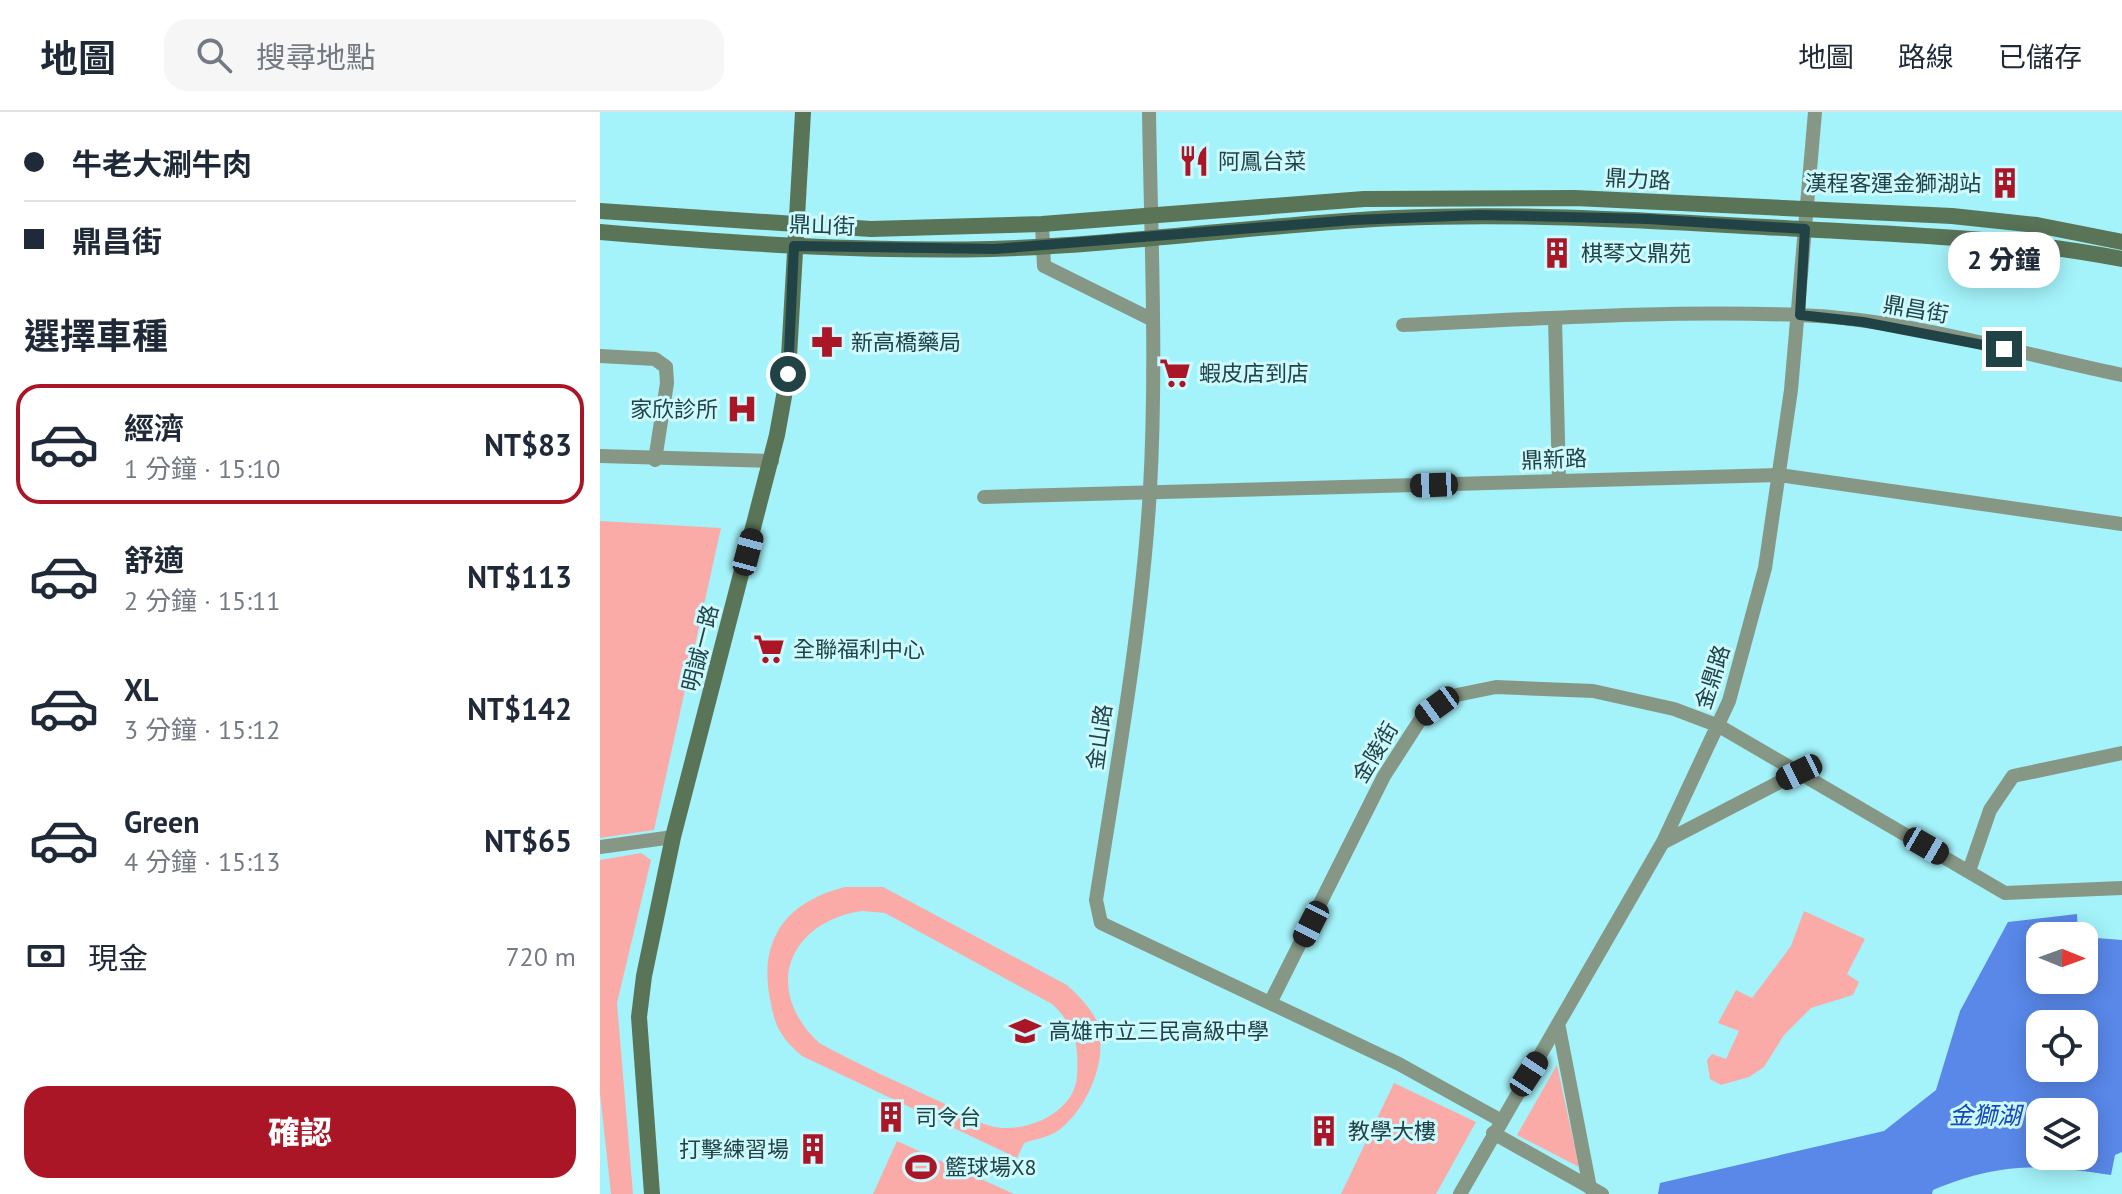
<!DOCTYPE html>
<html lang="zh-TW">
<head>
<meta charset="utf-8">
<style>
	body { margin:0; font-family:"PT Sans","Noto Sans TC",sans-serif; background:#f6f6f7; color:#1f2937; height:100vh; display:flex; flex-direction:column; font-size:30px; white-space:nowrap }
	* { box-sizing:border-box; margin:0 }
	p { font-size:26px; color:#747a83 }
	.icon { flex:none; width:44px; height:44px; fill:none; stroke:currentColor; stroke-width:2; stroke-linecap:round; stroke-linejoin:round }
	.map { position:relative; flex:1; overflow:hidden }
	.side { display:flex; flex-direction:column; background:#fff; width:600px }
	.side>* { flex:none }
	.top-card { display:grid; align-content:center; height:176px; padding:0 24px; background:#fff }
	.needle { width:52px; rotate:91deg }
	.tools { position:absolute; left:1426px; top:810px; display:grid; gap:16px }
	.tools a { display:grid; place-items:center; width:72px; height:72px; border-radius:16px; background:#fff; box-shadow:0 4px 20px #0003; font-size:40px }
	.end { position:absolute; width:36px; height:36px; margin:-18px; border:10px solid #224346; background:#fff; box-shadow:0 0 0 4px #fff }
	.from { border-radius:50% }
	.bubble { position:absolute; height:56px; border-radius:24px; background:#fff; box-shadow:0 4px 20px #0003; font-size:26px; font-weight:800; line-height:56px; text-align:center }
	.car { position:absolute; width:24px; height:48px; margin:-24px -12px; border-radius:10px; box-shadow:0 0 6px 2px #0007; background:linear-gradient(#222 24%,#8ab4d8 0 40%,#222 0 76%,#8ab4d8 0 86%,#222 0) }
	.top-card b { display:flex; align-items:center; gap:28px; height:76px; font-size:30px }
	.top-card b+b { border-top:2px solid #e0e1e3 }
	.top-card i { width:20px; height:20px; background:#1f2937 }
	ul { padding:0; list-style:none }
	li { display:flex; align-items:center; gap:24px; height:120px; margin:0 16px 12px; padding:0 8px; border:4px solid transparent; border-radius:24px }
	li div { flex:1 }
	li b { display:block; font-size:30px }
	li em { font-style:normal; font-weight:800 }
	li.active { border-color:#ab1627 }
	li>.icon { width:72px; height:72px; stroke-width:1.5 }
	h2 { padding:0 24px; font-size:36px; line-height:96px }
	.pay { display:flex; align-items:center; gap:20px; height:88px; padding:0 24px; font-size:30px }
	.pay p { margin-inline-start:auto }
	.cta { display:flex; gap:16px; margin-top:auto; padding:16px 24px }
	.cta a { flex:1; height:92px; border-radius:24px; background:#ab1627; color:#fff; font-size:32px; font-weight:800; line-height:92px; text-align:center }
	header { display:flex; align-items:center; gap:48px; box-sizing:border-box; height:112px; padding:0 40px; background:#fff; border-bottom:2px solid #e0e1e3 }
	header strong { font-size:38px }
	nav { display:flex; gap:44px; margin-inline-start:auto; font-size:28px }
	.search { width:560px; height:72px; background:#f6f6f7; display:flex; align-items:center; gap:20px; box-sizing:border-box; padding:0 28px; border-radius:24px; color:#747a83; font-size:30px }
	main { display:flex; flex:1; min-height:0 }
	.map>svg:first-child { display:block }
	.green { fill:#fbaba7; fill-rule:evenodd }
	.water { fill:#5988e9; fill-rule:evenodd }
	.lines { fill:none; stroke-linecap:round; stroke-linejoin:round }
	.street { stroke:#869885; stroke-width:14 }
	.secondary { stroke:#5a7458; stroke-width:16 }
	.route { stroke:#224346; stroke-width:10 }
	.labels { text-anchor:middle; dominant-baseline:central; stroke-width:6; stroke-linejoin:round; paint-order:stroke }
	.poi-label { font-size:22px; fill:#224346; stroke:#cdfaff; text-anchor:start }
	.street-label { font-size:22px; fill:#224346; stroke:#cdfaff }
	.water-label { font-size:24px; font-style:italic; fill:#1748b8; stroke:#cdfaff }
</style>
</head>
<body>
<header>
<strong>地圖</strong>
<div class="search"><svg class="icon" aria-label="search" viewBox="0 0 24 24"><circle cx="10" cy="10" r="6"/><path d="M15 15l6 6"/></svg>搜尋地點</div>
<nav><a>地圖</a><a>路線</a><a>已儲存</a></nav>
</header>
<main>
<section class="side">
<div class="top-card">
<b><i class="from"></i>牛老大涮牛肉</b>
<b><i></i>鼎昌街</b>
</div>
<h2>選擇車種</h2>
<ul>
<li class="active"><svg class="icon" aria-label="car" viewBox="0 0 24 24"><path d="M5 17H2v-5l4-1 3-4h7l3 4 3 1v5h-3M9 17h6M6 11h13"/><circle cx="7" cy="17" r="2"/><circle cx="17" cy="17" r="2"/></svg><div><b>經濟</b><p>1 分鐘 · 15:10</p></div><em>NT$83</em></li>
<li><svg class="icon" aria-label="car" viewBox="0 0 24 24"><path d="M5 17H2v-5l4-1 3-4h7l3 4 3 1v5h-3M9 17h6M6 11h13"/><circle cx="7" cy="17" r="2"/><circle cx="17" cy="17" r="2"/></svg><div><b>舒適</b><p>2 分鐘 · 15:11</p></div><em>NT$113</em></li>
<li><svg class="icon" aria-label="car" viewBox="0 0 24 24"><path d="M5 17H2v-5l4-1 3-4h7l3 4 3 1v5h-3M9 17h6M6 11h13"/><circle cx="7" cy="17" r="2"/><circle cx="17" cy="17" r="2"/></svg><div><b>XL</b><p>3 分鐘 · 15:12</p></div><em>NT$142</em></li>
<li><svg class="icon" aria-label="car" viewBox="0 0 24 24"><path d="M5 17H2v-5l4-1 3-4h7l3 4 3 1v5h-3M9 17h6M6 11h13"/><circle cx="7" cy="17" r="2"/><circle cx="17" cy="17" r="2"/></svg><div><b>Green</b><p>4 分鐘 · 15:13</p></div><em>NT$65</em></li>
</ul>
<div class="pay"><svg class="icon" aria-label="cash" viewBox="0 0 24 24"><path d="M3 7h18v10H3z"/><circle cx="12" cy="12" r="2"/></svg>現金<p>720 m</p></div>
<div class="cta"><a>確認</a></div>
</section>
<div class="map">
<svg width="1522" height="1082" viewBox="0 0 1522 1082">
	<rect width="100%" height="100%" fill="#a4f3fa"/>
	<g class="green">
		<polygon points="0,409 121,416 54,718 0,726"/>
		<polygon points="41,741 51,748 17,891 33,1082 11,1082 0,981 0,748"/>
		<path d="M245,775H283L467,873C478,883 493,898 498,912C508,949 488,995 459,1018C450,1025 435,1027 424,1031L417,1046L202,944C178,923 174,912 169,881C160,823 190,789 245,775ZM262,799L285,801L452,892C475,913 479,933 477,964C475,1001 424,1023 391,1014C374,1010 357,998 341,990C300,971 259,953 219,931C162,877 188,810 262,799Z"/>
		<polygon points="1204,799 1265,827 1247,862 1259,870 1253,883 1211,896 1184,923 1164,955 1149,965 1121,973 1110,967 1107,948 1112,942 1126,947 1139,919 1118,911 1136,878 1152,886 1191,834"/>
		<polygon points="957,953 979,1055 917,1023"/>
		<polygon points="794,971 876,1010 836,1082 741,1082"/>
		<polygon points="297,1029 414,1082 273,1082"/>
	</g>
	<path class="water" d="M1477,802L1478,824H1440V868H1484V825L1522,828V1040L1515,1043L1511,1063C1442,1052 1399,1050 1333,1078L1332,1082H1058L1060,1071L1284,1019L1336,978L1360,899L1408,810ZM1440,912H1484V956H1440ZM1440,1000H1484V1044H1440Z"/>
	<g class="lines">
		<g class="street">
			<path d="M549,0C551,126 557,252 550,377C542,515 517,652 496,788L501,811L799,952L900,1008"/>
			<polyline points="442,112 444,154 553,208"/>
			<polyline points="955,206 959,369"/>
			<path d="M803,213C934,207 1068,198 1199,203C1308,207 1416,241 1522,263"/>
			<polyline points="0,244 55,247 66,255 67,271 55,348"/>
			<polyline points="0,344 172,349"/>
			<polyline points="384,385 1179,363 1522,412"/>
			<polyline points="1064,730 1199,660"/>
			<polyline points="0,735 73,725"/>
			<polyline points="1369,759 1390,698 1413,664 1522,641"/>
			<polyline points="671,889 784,664 822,605 852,584 896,575 993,579 1074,597 1119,614 1405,781 1522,776"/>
			<polyline points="959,916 990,1076"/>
			<polyline points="893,1021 1002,1082"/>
			<polyline points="860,1082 1063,730 1129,589 1165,456 1191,278 1215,0"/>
		</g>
		<g class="secondary">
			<polyline points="0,99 271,117 442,112 764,87 975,86 1352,104 1437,113 1522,130"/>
			<path d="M0,120C130,131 260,140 391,137C526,133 661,112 796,106C932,100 1066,110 1202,117C1312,123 1413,126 1522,147"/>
			<polyline points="52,1082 39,905 44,864 73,725 177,323 188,262 203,0"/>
		</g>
	</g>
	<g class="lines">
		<polyline class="route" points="188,262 194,134 395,137 753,108 880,103 1048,107 1205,117 1200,203 1263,210 1404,237"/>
	</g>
	<defs>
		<symbol id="restaurant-bare" viewBox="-9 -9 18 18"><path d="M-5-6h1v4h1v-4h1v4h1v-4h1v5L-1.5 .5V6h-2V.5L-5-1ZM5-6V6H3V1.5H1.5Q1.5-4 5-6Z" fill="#ab1627" stroke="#cdfaff" stroke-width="2.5" paint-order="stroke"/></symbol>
		<symbol id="building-bare" viewBox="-9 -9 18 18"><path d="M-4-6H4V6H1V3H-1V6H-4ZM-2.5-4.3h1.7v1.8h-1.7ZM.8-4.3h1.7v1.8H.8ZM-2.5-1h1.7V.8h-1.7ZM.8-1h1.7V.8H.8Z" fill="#ab1627" stroke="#cdfaff" stroke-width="2.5" paint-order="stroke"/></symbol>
		<symbol id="pharmacy-bare" viewBox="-9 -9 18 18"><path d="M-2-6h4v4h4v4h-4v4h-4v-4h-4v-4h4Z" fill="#ab1627" stroke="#cdfaff" stroke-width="2.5" paint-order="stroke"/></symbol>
		<symbol id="supermarket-bare" viewBox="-9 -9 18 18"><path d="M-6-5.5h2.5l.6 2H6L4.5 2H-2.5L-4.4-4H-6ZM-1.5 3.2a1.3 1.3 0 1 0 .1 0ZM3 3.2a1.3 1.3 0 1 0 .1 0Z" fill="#ab1627" stroke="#cdfaff" stroke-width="2.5" paint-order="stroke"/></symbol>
		<symbol id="hospital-bare" viewBox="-9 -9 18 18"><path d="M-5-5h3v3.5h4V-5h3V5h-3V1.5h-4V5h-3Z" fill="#ab1627" stroke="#cdfaff" stroke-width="2.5" paint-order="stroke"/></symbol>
		<symbol id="school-bare" viewBox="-9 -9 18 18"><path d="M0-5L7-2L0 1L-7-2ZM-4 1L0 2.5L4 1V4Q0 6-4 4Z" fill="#ab1627" stroke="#cdfaff" stroke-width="2.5" paint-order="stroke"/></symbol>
		<symbol id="stadium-bare" viewBox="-9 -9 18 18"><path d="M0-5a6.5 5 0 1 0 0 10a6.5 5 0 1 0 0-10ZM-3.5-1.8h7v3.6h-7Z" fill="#ab1627" stroke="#cdfaff" stroke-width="2.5" paint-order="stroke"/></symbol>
	</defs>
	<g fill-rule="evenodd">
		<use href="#restaurant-bare" x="572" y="27" width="44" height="44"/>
		<use href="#building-bare" x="1383" y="49" width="44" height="44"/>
		<use href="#building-bare" x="935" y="119" width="44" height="44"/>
		<use href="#pharmacy-bare" x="205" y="208" width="44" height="44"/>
		<use href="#supermarket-bare" x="553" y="239" width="44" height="44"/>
		<use href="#hospital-bare" x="120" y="275" width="44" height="44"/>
		<use href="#supermarket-bare" x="147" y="515" width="44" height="44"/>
		<use href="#school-bare" x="403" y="897" width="44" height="44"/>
		<use href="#building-bare" x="269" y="983" width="44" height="44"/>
		<use href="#building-bare" x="702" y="997" width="44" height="44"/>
		<use href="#building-bare" x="191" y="1015" width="44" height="44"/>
		<use href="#stadium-bare" x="299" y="1033" width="44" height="44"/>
	</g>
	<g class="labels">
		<g class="poi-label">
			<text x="618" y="49">阿鳳台菜</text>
			<text x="1381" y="71" text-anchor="end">漢程客運金獅湖站</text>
			<text x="981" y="141">棋琴文鼎苑</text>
			<text x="251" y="230">新高橋藥局</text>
			<text x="599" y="261">蝦皮店到店</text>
			<text x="118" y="297" text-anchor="end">家欣診所</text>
			<text x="193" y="537">全聯福利中心</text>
			<text x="449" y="919">高雄市立三民高級中學</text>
			<text x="315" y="1005">司令台</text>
			<text x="748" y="1019">教學大樓</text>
			<text x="189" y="1037" text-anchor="end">打擊練習場</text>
			<text x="345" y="1055">籃球場X8</text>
		</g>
		<g class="street-label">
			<text transform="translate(1038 67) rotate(3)">鼎力路</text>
			<text transform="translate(222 113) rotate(2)">鼎山街</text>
			<text transform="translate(1316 197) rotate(10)">鼎昌街</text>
			<text transform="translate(954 347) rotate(-2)">鼎新路</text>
			<text transform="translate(100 536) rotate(-76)">明誠一路</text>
			<text transform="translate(1112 565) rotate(-72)">金鼎路</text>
			<text transform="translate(499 625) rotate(-82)">金山路</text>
			<text transform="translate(775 640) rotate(-59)">金陵街</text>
		</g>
		<g class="water-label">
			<text x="1385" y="1003">金獅湖</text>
		</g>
	</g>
</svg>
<div class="tools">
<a><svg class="needle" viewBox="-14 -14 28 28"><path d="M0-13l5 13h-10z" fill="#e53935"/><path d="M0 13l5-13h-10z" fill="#747a83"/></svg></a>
<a><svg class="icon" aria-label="locate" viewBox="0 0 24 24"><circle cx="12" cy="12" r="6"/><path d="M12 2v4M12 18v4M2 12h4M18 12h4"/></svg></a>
<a><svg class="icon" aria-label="layers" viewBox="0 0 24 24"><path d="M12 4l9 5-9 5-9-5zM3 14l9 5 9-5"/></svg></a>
</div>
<i class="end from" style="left:188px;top:262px"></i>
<i class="end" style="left:1404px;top:237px"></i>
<div class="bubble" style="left:1348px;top:120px;width:112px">2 分鐘</div>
<i class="car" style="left:834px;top:373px;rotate:268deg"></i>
<i class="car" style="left:148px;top:440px;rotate:15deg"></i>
<i class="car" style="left:837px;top:594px;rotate:234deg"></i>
<i class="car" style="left:1199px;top:660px;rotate:244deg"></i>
<i class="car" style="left:1326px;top:734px;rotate:120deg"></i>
<i class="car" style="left:711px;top:812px;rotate:207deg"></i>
<i class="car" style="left:929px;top:962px;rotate:33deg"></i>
</div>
</main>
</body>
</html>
